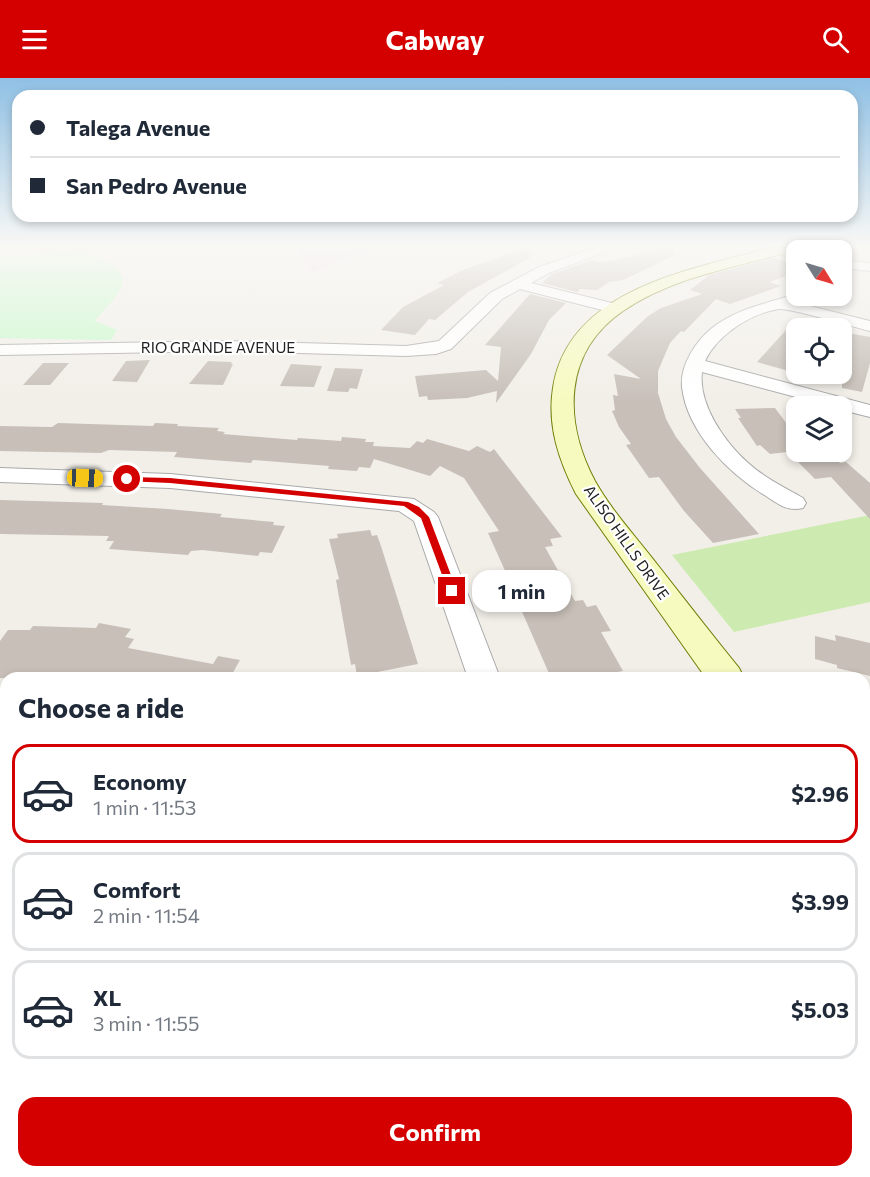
<!DOCTYPE html>
<html lang="en">
<head>
<meta charset="utf-8">
<style>
	body { margin:0; font-family:Commissioner,sans-serif; background:#f2f2f3; color:#1f2937; height:100vh; display:flex; flex-direction:column; font-size:22px; white-space:nowrap }
	* { box-sizing:border-box; margin:0 }
	p { font-size:20px; color:#747a83 }
	.icon { flex:none; width:33px; height:33px; fill:none; stroke:currentColor; stroke-width:2; stroke-linecap:round; stroke-linejoin:round }
	.map { position:relative; flex:1; overflow:hidden }
	.sheet { position:absolute; left:0px; top:594px; width:870px; height:506px; display:flex; flex-direction:column; background:#fff; border-radius:18px 18px 0 0; box-shadow:0 3px 9px #0003 }
	.sheet>* { flex:none }
	.guide { position:absolute; left:12px; top:12px; width:846px; height:132px; border-radius:18px; box-shadow:0 3px 9px #0003; display:grid; align-content:center; height:132px; padding:0 18px; background:#fff }
	.needle { width:39px; rotate:127deg }
	.buttons { position:absolute; left:786px; top:162px; display:grid; gap:12px }
	.buttons a { display:grid; place-items:center; width:66px; height:66px; border-radius:12px; background:#fff; box-shadow:0 3px 9px #0003; font-size:30px }
	.end { position:absolute; width:27px; height:27px; margin:-14px; border:8px solid #d40000; background:#fff; box-shadow:0 0 0 3px #fff }
	.from { border-radius:50% }
	.bubble { position:absolute; height:42px; border-radius:18px; background:#fff; box-shadow:0 3px 9px #0003; font-size:20px; font-weight:700; line-height:42px; text-align:center }
	.car { position:absolute; width:18px; height:36px; margin:-18px -9px; border-radius:8px; box-shadow:0 0 4px 2px #0007; background:linear-gradient(#f5c518 24%,#345 0 40%,#f5c518 0 76%,#345 0 86%,#f5c518 0) }
	.guide b { display:flex; align-items:center; gap:21px; height:57px; font-size:22px }
	.guide b+b { border-top:2px solid #e0e1e3 }
	.guide i { width:15px; height:15px; background:#1f2937 }
	ul { padding:0; list-style:none }
	li { display:flex; align-items:center; gap:18px; height:99px; margin:0 12px 9px; padding:0 6px; border:3px solid #e0e1e3; border-radius:18px }
	li div { flex:1 }
	li b { display:block; font-size:22px }
	li em { font-style:normal; font-weight:700 }
	li.selected { border-color:#d40000 }
	li>.icon { width:54px; height:54px; stroke-width:1.5 }
	h2 { padding:0 18px; font-size:27px; line-height:72px }
	.primary-button { display:flex; gap:12px; margin-top:auto; padding:12px 18px }
	.primary-button a { flex:1; height:69px; border-radius:18px; background:#d40000; color:#fff; font-size:24px; font-weight:700; line-height:69px; text-align:center }
	header { display:flex; justify-content:space-between; align-items:center; height:78px; padding:0 18px; background:#d40000; color:#fff; font-size:27px; font-weight:700 }
	.map>svg:first-child { display:block }
	.industrial { fill:#ebdbe8 }
	.grass { fill:#cdebb0 }
	.park { fill:#c8facc }
	.building { fill:#c7bfb8 }
	.lines { fill:none; stroke-linecap:round; stroke-linejoin:round }
	.street-casing { stroke:#a9a9a9; stroke-width:2 }
	.secondary-casing { stroke:#707d05; stroke-width:2 }
	.street { fill:#fff; fill-rule:evenodd }
	.secondary { fill:#f7fabf; fill-rule:evenodd }
	.route { fill:#d40000 }
	.labels { text-anchor:middle; dominant-baseline:central; stroke-width:4.5; stroke-linejoin:round; paint-order:stroke }
	.far-street-label { font-size:15px; fill:#222; stroke:#fff }
</style>
</head>
<body>
<header><svg class="icon" aria-label="menu" viewBox="0 0 24 24"><path d="M4 6h16M4 12h16M4 18h16"/></svg>Cabway<svg class="icon" aria-label="search" viewBox="0 0 24 24"><circle cx="10" cy="10" r="6"/><path d="M15 15l6 6"/></svg></header>
<div class="map">
<svg width="870" height="1099" viewBox="0 0 870 1099">
	<rect width="100%" height="100%" fill="#f2efe9"/>
	<polygon class="industrial" points="297,170 374,170 312,194"/>
	<polygon class="grass" points="870,437 870,524 734,554 672,477"/>
	<path class="park" d="M81,171C90,177 102,180 111,186C140,203 107,226 95,243L117,252L111,262L0,260V178H22Z"/>
	<g class="building">
		<polygon points="524,170 526,170 531,179 468,214 435,242 429,241 415,257 381,252 403,229 444,207 437,205 463,192"/>
		<polygon points="660,170 673,170 675,177 623,202 609,204 597,212 580,211 577,214 542,205 552,196 591,182 599,184 615,182"/>
		<polygon points="774,180 796,188 796,195 769,204 781,208 730,226 716,221 684,254 681,253 670,265 658,293 658,315 666,341 676,359 700,390 759,456 713,465 684,433 659,399 649,400 626,367 631,366 619,349 612,333 615,332 613,317 618,318 614,296 641,301 607,277 648,238 661,230 702,216 690,212 709,197"/>
		<polygon points="530,216 566,225 549,242 531,276 496,325 497,313 467,320 428,322 427,318 419,319 415,298 486,292 498,303 501,269 485,267"/>
		<polygon points="796,241 796,295 757,284"/>
		<polygon points="842,254 870,259 870,285 862,314 842,310"/>
		<polygon points="150,282 137,304 112,303 126,283"/>
		<polygon points="208,283 232,284 231,286 233,286 223,307 189,306"/>
		<polygon points="43,285 69,285 50,307 23,307"/>
		<polygon points="291,286 322,288 314,309 280,308"/>
		<polygon points="335,290 363,291 357,311 350,310 348,314 327,313"/>
		<polygon points="775,330 796,358 796,373 770,376 760,367 757,368 738,340 741,340 735,331"/>
		<polygon points="58,345 153,348 155,345 178,346 177,348 219,350 217,353 225,354 223,356 297,362 298,360 341,363 342,359 366,361 365,364 374,364 373,368 410,370 417,363 423,365 427,361 469,373 477,368 490,374 494,371 562,459 550,461 553,468 545,469 575,523 583,522 587,529 596,527 611,553 601,554 623,593 611,595 614,600 551,600 516,520 513,521 502,498 507,497 488,455 499,453 464,400 440,388 430,398 374,381 370,390 359,389 357,393 328,391 329,388 253,382 251,385 174,379 177,374 109,372 101,375 0,373 0,348 52,349"/>
		<polygon points="831,376 840,385 846,384 870,405 870,441 831,399 815,401 795,381"/>
		<polygon points="0,422 103,425 102,427 168,431 222,436 220,439 274,444 273,447 285,448 272,475 260,474 258,478 202,472 191,473 188,477 109,471 114,463 106,463 109,458 0,456"/>
		<polygon points="370,452 372,458 377,457 381,468 418,586 357,598 355,586 351,587 336,502 339,501 329,461 338,460 337,456"/>
		<polygon points="99,545 131,551 125,559 134,561 128,570 213,586 218,578 240,582 230,600 0,600 0,563 8,552 30,552 33,548 96,550"/>
		<polygon points="835,557 870,565 870,598 837,590 837,587 815,581 815,558 836,563"/>
	</g>
	<g class="lines">
		<defs>
			<g id="street">
				<polygon points="594,170 615,170 549,195 531,205 620,227 622,230 620,233 614,235 520,211 502,221 451,271 436,276 406,278 226,273 0,277 0,267 226,263 406,268 439,263 490,215 539,189"/>
				<polygon points="776,170 796,173 796,181 777,175"/>
				<polygon points="842,182 870,185 870,193 842,190"/>
				<path d="M796,216V218H813L811,221L798,225L870,243V253C853,249 792,230 779,231C751,235 717,257 705,283L870,327V339L842,332V328H830L702,294C698,326 724,363 747,384C763,399 784,409 803,420L806,425L803,430C788,434 778,426 766,418C729,396 687,354 682,309C680,287 696,263 712,250C736,231 768,225 796,216Z"/>
				<polygon points="0,390 170,396 414,421 434,434 438,439 500,600 468,600 414,443 399,433 170,410 0,404"/>
				<polygon points="0,650 6,651 6,681 0,680"/>
				<polygon points="529,1094 583,1094 582,1099 528,1099"/>
			</g>
			<g id="secondary">
				<path d="M770,170H795L793,173C736,189 672,199 623,233C563,274 563,343 595,403C613,435 638,461 660,490C686,523 712,557 739,590L744,600H706L576,416C559,383 547,348 553,310C568,211 690,192 770,170Z"/>
				<polygon points="864,813 870,815 870,872 864,869"/>
			</g>
		</defs>
		<use href="#street" class="street-casing"/>
		<use href="#secondary" class="secondary-casing"/>
		<use href="#street" class="street"/>
		<use href="#secondary" class="secondary"/>
	</g>
	<linearGradient id="sky" x2="0" y2="1"><stop stop-color="#8fc0e4"/><stop offset="0.52" stop-color="#f9f8f5"/><stop offset="1" stop-color="#f9f8f5" stop-opacity="0"/></linearGradient>
	<rect width="870" height="324" fill="url(#sky)"/>
	<polygon class="route" points="127,399 170,400 408,424 419,429 429,439 457,513 452,516 448,513 421,440 404,428 170,405 124,403 124,399"/>
	<g class="labels">
		<g class="far-street-label">
			<text x="218" y="269">RIO GRANDE AVENUE</text>
			<text transform="translate(627 464) rotate(55)">ALISO HILLS DRIVE</text>
		</g>
	</g>
</svg>
<div class="buttons">
<a><svg class="needle" viewBox="-14 -14 28 28"><path d="M0-13l5 13h-10z" fill="#e53935"/><path d="M0 13l5-13h-10z" fill="#747a83"/></svg></a>
<a><svg class="icon" aria-label="locate" viewBox="0 0 24 24"><circle cx="12" cy="12" r="6"/><path d="M12 2v4M12 18v4M2 12h4M18 12h4"/></svg></a>
<a><svg class="icon" aria-label="layers" viewBox="0 0 24 24"><path d="M12 4l9 5-9 5-9-5zM3 14l9 5 9-5"/></svg></a>
</div>
<i class="end from" style="left:127px;top:401px"></i>
<i class="end" style="left:452px;top:513px"></i>
<div class="bubble" style="left:472px;top:492px;width:99px">1 min</div>
<i class="car" style="left:85px;top:400px;rotate:92deg"></i>
<div class="guide">
<b><i class="from"></i>Talega Avenue</b>
<b><i></i>San Pedro Avenue</b>
</div>
<section class="sheet">
<h2>Choose a ride</h2>
<ul>
<li class="selected"><svg class="icon" aria-label="car" viewBox="0 0 24 24"><path d="M5 17H2v-5l4-1 3-4h7l3 4 3 1v5h-3M9 17h6M6 11h13"/><circle cx="7" cy="17" r="2"/><circle cx="17" cy="17" r="2"/></svg><div><b>Economy</b><p>1 min · 11:53</p></div><em>$2.96</em></li>
<li><svg class="icon" aria-label="car" viewBox="0 0 24 24"><path d="M5 17H2v-5l4-1 3-4h7l3 4 3 1v5h-3M9 17h6M6 11h13"/><circle cx="7" cy="17" r="2"/><circle cx="17" cy="17" r="2"/></svg><div><b>Comfort</b><p>2 min · 11:54</p></div><em>$3.99</em></li>
<li><svg class="icon" aria-label="car" viewBox="0 0 24 24"><path d="M5 17H2v-5l4-1 3-4h7l3 4 3 1v5h-3M9 17h6M6 11h13"/><circle cx="7" cy="17" r="2"/><circle cx="17" cy="17" r="2"/></svg><div><b>XL</b><p>3 min · 11:55</p></div><em>$5.03</em></li>
</ul>
<div class="primary-button"><a>Confirm</a></div>
</section>
</div>
</body>
</html>
